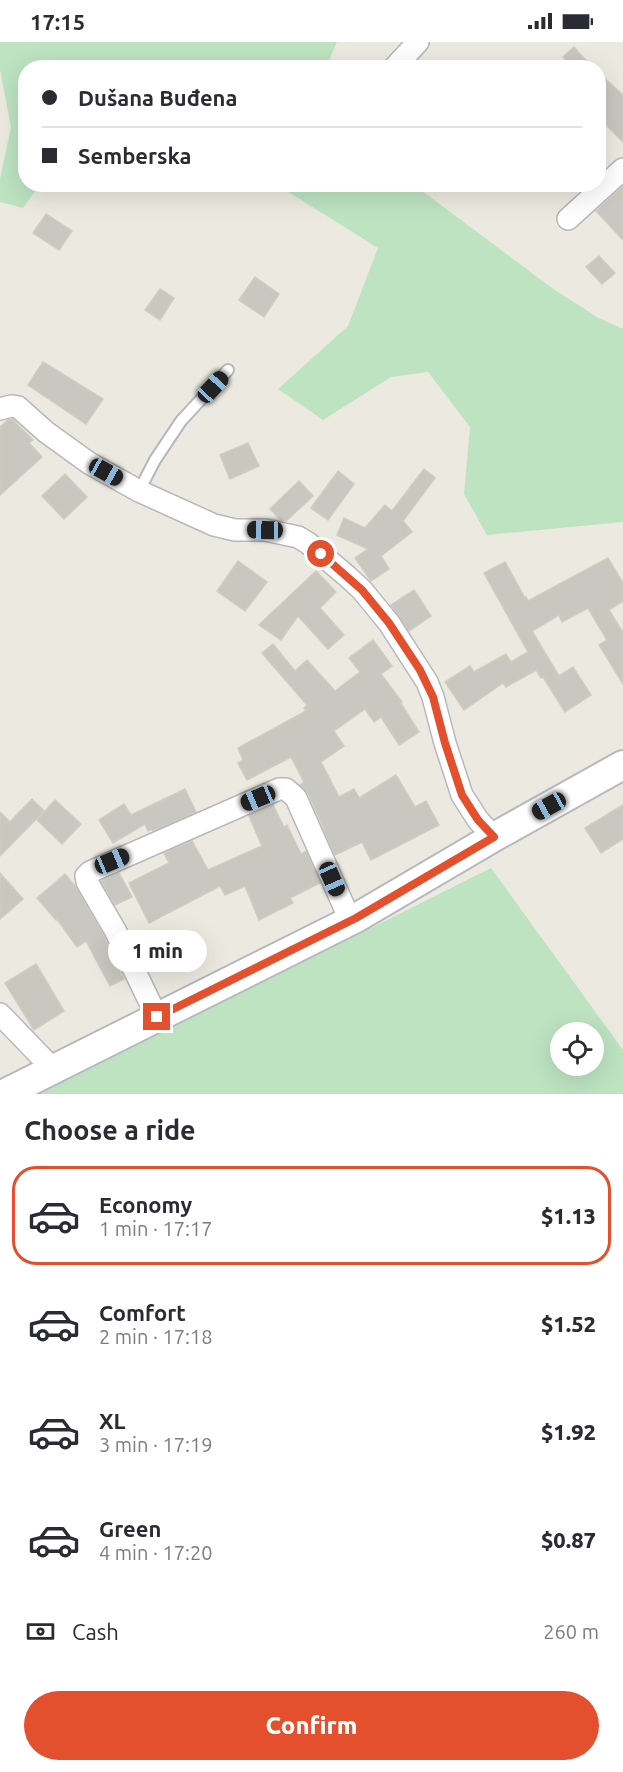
<!DOCTYPE html>
<html lang="en">
<head>
<meta charset="utf-8">
<style>
	body { margin:0; font-family:Ubuntu,sans-serif; background:#f7f7f7; color:#2b2b33; height:100vh; display:flex; flex-direction:column; font-size:22px; white-space:nowrap }
	* { box-sizing:border-box; margin:0 }
	p { font-size:20px; color:#7c7c81 }
	.icon { flex:none; width:33px; height:33px; fill:none; stroke:currentColor; stroke-width:2; stroke-linecap:round; stroke-linejoin:round }
	.map { position:relative; height:1052px; overflow:hidden }
	.details { display:flex; flex-direction:column; background:#fff; flex:1 }
	.details>* { flex:none }
	.guide { position:absolute; left:18px; top:18px; width:588px; height:132px; border-radius:24px; box-shadow:0 6px 24px #0002; display:grid; align-content:center; height:132px; padding:0 24px; background:#fff }
	.tools { position:absolute; left:550px; top:980px; display:grid; gap:12px }
	.tools a { display:grid; place-items:center; width:54px; height:54px; border-radius:50%; background:#fff; box-shadow:0 6px 24px #0002; font-size:30px }
	.end { position:absolute; width:27px; height:27px; margin:-14px; border:8px solid #e44f2e; background:#fff; box-shadow:0 0 0 3px #fff }
	.from { border-radius:50% }
	.bubble { position:absolute; height:42px; border-radius:21px; background:#fff; box-shadow:0 6px 24px #0002; font-size:20px; font-weight:800; line-height:42px; text-align:center }
	.car { position:absolute; width:18px; height:36px; margin:-18px -9px; border-radius:8px; box-shadow:0 0 4px 2px #0007; background:linear-gradient(#222 24%,#8ab4d8 0 40%,#222 0 76%,#8ab4d8 0 86%,#222 0) }
	.guide b { display:flex; align-items:center; gap:21px; height:57px; font-size:22px }
	.guide b+b { border-top:2px solid #e1e1e2 }
	.guide i { width:15px; height:15px; background:#2b2b33 }
	ul { padding:0; list-style:none }
	li { display:flex; align-items:center; gap:18px; height:99px; margin:0 12px 9px; padding:0 12px; border:3px solid transparent; border-radius:24px }
	li div { flex:1 }
	li b { display:block; font-size:22px }
	li em { font-style:normal; font-weight:800 }
	li.current { border-color:#e44f2e }
	li>.icon { width:54px; height:54px; stroke-width:1.5 }
	h2 { padding:0 24px; font-size:27px; line-height:72px }
	.pay { display:flex; align-items:center; gap:15px; height:66px; padding:0 24px; font-size:22px }
	.pay p { margin-inline-start:auto }
	.button { display:flex; gap:12px; margin-top:auto; padding:12px 24px }
	.button a { flex:1; height:69px; border-radius:36px; background:#e44f2e; color:#fff; font-size:24px; font-weight:800; line-height:69px; text-align:center }
	.status { display:flex; justify-content:space-between; align-items:center; height:42px; padding:0 30px; background:#fff; direction:ltr }
	.status svg { height:16px; fill:currentColor }
	.map>svg:first-child { display:block }
	.green { fill:#bde3c1; fill-rule:evenodd }
	.building { fill:#c8c7c0; stroke:#d0ccbf; stroke-width:1.5 }
	.lines { fill:none; stroke-linecap:round; stroke-linejoin:round }
	.lane-casing { stroke:#b6b8bd; stroke-width:14 }
	.street-casing { stroke:#b6b8bd; stroke-width:24 }
	.secondary-casing { stroke:#b6b9bf; stroke-width:32 }
	.lane { stroke:#fff; stroke-width:10 }
	.street { stroke:#fff; stroke-width:21 }
	.secondary { stroke:#fff; stroke-width:28 }
	.route { stroke:#e44f2e; stroke-width:8 }
</style>
</head>
<body>
<div class="status"><b>17:15</b><svg viewBox="0 0 49 12"><path d="M0 12V9h3v3zM5 12V6h3v6zM10 12V3h3v9zM15 12V0h3v12zM26 1h20v11H26zM47 4h2v5h-2z"/></svg></div>
<div class="map">
<svg width="623" height="1052" viewBox="0 0 623 1052">
	<rect width="100%" height="100%" fill="#eceae0"/>
	<g class="green">
		<polygon points="0,0 337,0 326,25 26,26 26,142 40,143 23,166 0,160 0,137 11,85 0,28"/>
		<polygon points="277,143 414,143 552,246 597,275 623,287 623,480 487,493 464,452 470,385 428,330 391,335 323,378 278,347 348,284 378,206"/>
		<path d="M491,826L623,1008V1052H39ZM561,990H594V1023H561Z"/>
	</g>
	<g class="building">
		<polygon points="574,5 579,11 594,26 573,26 563,15"/>
		<polygon points="598,30 623,53 623,100 598,75"/>
		<polygon points="623,144 623,198 596,169"/>
		<polygon points="46,172 72,189 59,208 33,191"/>
		<polygon points="599,214 615,231 602,242 586,225"/>
		<polygon points="255,235 279,252 264,275 239,258"/>
		<polygon points="160,247 174,256 160,278 145,268"/>
		<polygon points="43,320 103,357 86,382 28,343"/>
		<polygon points="12,377 33,398 29,401 42,415 0,453 0,385 8,378"/>
		<polygon points="248,401 259,424 230,437 220,413"/>
		<polygon points="424,427 435,436 403,479 412,490 381,514 389,527 371,539 355,516 368,507 337,493 344,476 365,486 385,463 392,469"/>
		<polygon points="338,429 354,442 328,478 311,466"/>
		<polygon points="65,432 87,455 64,477 42,454"/>
		<polygon points="299,439 313,454 286,479 281,478 270,467"/>
		<polygon points="608,516 623,541 623,559 609,568 622,589 623,588 623,642 599,603 607,598 588,566 562,580 559,573 532,589 559,634 573,625 591,653 565,670 543,635 541,636 536,628 506,645 503,641 464,668 445,640 470,624 474,630 506,612 511,620 528,610 484,531 505,520 525,556 526,555 528,559"/>
		<polygon points="238,519 267,540 245,569 217,549"/>
		<polygon points="316,529 336,550 320,566 344,593 328,607 298,574 281,598 259,583"/>
		<polygon points="414,548 431,574 409,589 391,563"/>
		<polygon points="373,598 392,624 381,632 402,660 400,660 419,690 399,703 381,675 374,680 365,667 334,689 344,704 321,720 339,755 354,747 359,756 396,733 415,765 426,759 439,783 371,818 362,800 335,813 308,751 300,743 304,740 291,715 247,738 238,721 243,718 238,706 306,669 304,666 307,663 262,611 273,602 295,629 307,618 335,649 360,630 349,616"/>
		<polygon points="185,747 196,770 153,789 152,787 148,789 145,782 113,801 99,778 124,762 131,773"/>
		<polygon points="32,757 44,769 0,814 0,770 10,780"/>
		<polygon points="55,758 81,782 62,802 37,778"/>
		<polygon points="273,763 284,785 287,783 301,812 306,809 320,841 290,856 293,861 259,878 245,844 225,853 220,844 149,881 129,841 169,821 164,811 192,799 208,828 262,804 249,774"/>
		<polygon points="623,763 623,797 601,811 585,786"/>
		<polygon points="0,831 23,857 0,877"/>
		<polygon points="119,831 132,855 115,863 101,839"/>
		<polygon points="65,832 75,844 104,894 124,937 110,944 86,899 77,905 57,877 56,878 37,856"/>
		<polygon points="36,922 64,969 34,988 5,941"/>
	</g>
	<g class="lines">
		<defs>
			<polyline id="lane" points="139,449 155,418 181,379 228,328"/>
			<g id="street">
				<polyline points="394,26 418,0"/>
				<polyline points="568,177 623,127"/>
				<polyline points="0,367 11,364 18,365 46,390 89,421 139,449 214,483 235,488 265,488 298,495 308,501 348,535 362,548 389,581 427,640 433,655 445,701 462,753 478,778 494,795"/>
				<polyline points="0,972 53,1027"/>
				<polyline points="157,975 115,888 87,840 86,834 90,830 279,747 286,747 296,756 350,878"/>
			</g>
			<polyline id="secondary" points="4,1052 356,876 494,795 623,723"/>
		</defs>
		<use href="#lane" class="lane-casing"/>
		<use href="#street" class="street-casing"/>
		<use href="#secondary" class="secondary-casing"/>
		<use href="#lane" class="lane"/>
		<use href="#street" class="street"/>
		<use href="#secondary" class="secondary"/>
	</g>
	<g class="lines">
		<polyline class="route" points="157,975 356,876 494,795 478,778 462,753 445,701 433,655 420,628 389,581 362,548 321,512"/>
	</g>
</svg>
<div class="tools">
<a><svg class="icon" aria-label="locate" viewBox="0 0 24 24"><circle cx="12" cy="12" r="6"/><path d="M12 2v4M12 18v4M2 12h4M18 12h4"/></svg></a>
</div>
<i class="end from" style="left:321px;top:512px"></i>
<i class="end" style="left:157px;top:975px"></i>
<div class="bubble" style="left:108px;top:888px;width:99px">1 min</div>
<i class="car" style="left:213px;top:345px;rotate:43deg"></i>
<i class="car" style="left:106px;top:430px;rotate:119deg"></i>
<i class="car" style="left:265px;top:488px;rotate:271deg"></i>
<i class="car" style="left:258px;top:756px;rotate:247deg"></i>
<i class="car" style="left:549px;top:764px;rotate:241deg"></i>
<i class="car" style="left:112px;top:819px;rotate:67deg"></i>
<i class="car" style="left:332px;top:837px;rotate:156deg"></i>
<div class="guide">
<b><i class="from"></i>Dušana Buđena</b>
<b><i></i>Semberska</b>
</div>
</div>
<section class="details">
<h2>Choose a ride</h2>
<ul>
<li class="current"><svg class="icon" aria-label="car" viewBox="0 0 24 24"><path d="M5 17H2v-5l4-1 3-4h7l3 4 3 1v5h-3M9 17h6M6 11h13"/><circle cx="7" cy="17" r="2"/><circle cx="17" cy="17" r="2"/></svg><div><b>Economy</b><p>1 min · 17:17</p></div><em>$1.13</em></li>
<li><svg class="icon" aria-label="car" viewBox="0 0 24 24"><path d="M5 17H2v-5l4-1 3-4h7l3 4 3 1v5h-3M9 17h6M6 11h13"/><circle cx="7" cy="17" r="2"/><circle cx="17" cy="17" r="2"/></svg><div><b>Comfort</b><p>2 min · 17:18</p></div><em>$1.52</em></li>
<li><svg class="icon" aria-label="car" viewBox="0 0 24 24"><path d="M5 17H2v-5l4-1 3-4h7l3 4 3 1v5h-3M9 17h6M6 11h13"/><circle cx="7" cy="17" r="2"/><circle cx="17" cy="17" r="2"/></svg><div><b>XL</b><p>3 min · 17:19</p></div><em>$1.92</em></li>
<li><svg class="icon" aria-label="car" viewBox="0 0 24 24"><path d="M5 17H2v-5l4-1 3-4h7l3 4 3 1v5h-3M9 17h6M6 11h13"/><circle cx="7" cy="17" r="2"/><circle cx="17" cy="17" r="2"/></svg><div><b>Green</b><p>4 min · 17:20</p></div><em>$0.87</em></li>
</ul>
<div class="pay"><svg class="icon" aria-label="cash" viewBox="0 0 24 24"><path d="M3 7h18v10H3z"/><circle cx="12" cy="12" r="2"/></svg>Cash<p>260 m</p></div>
<div class="button"><a>Confirm</a></div>
</section>
</body>
</html>
